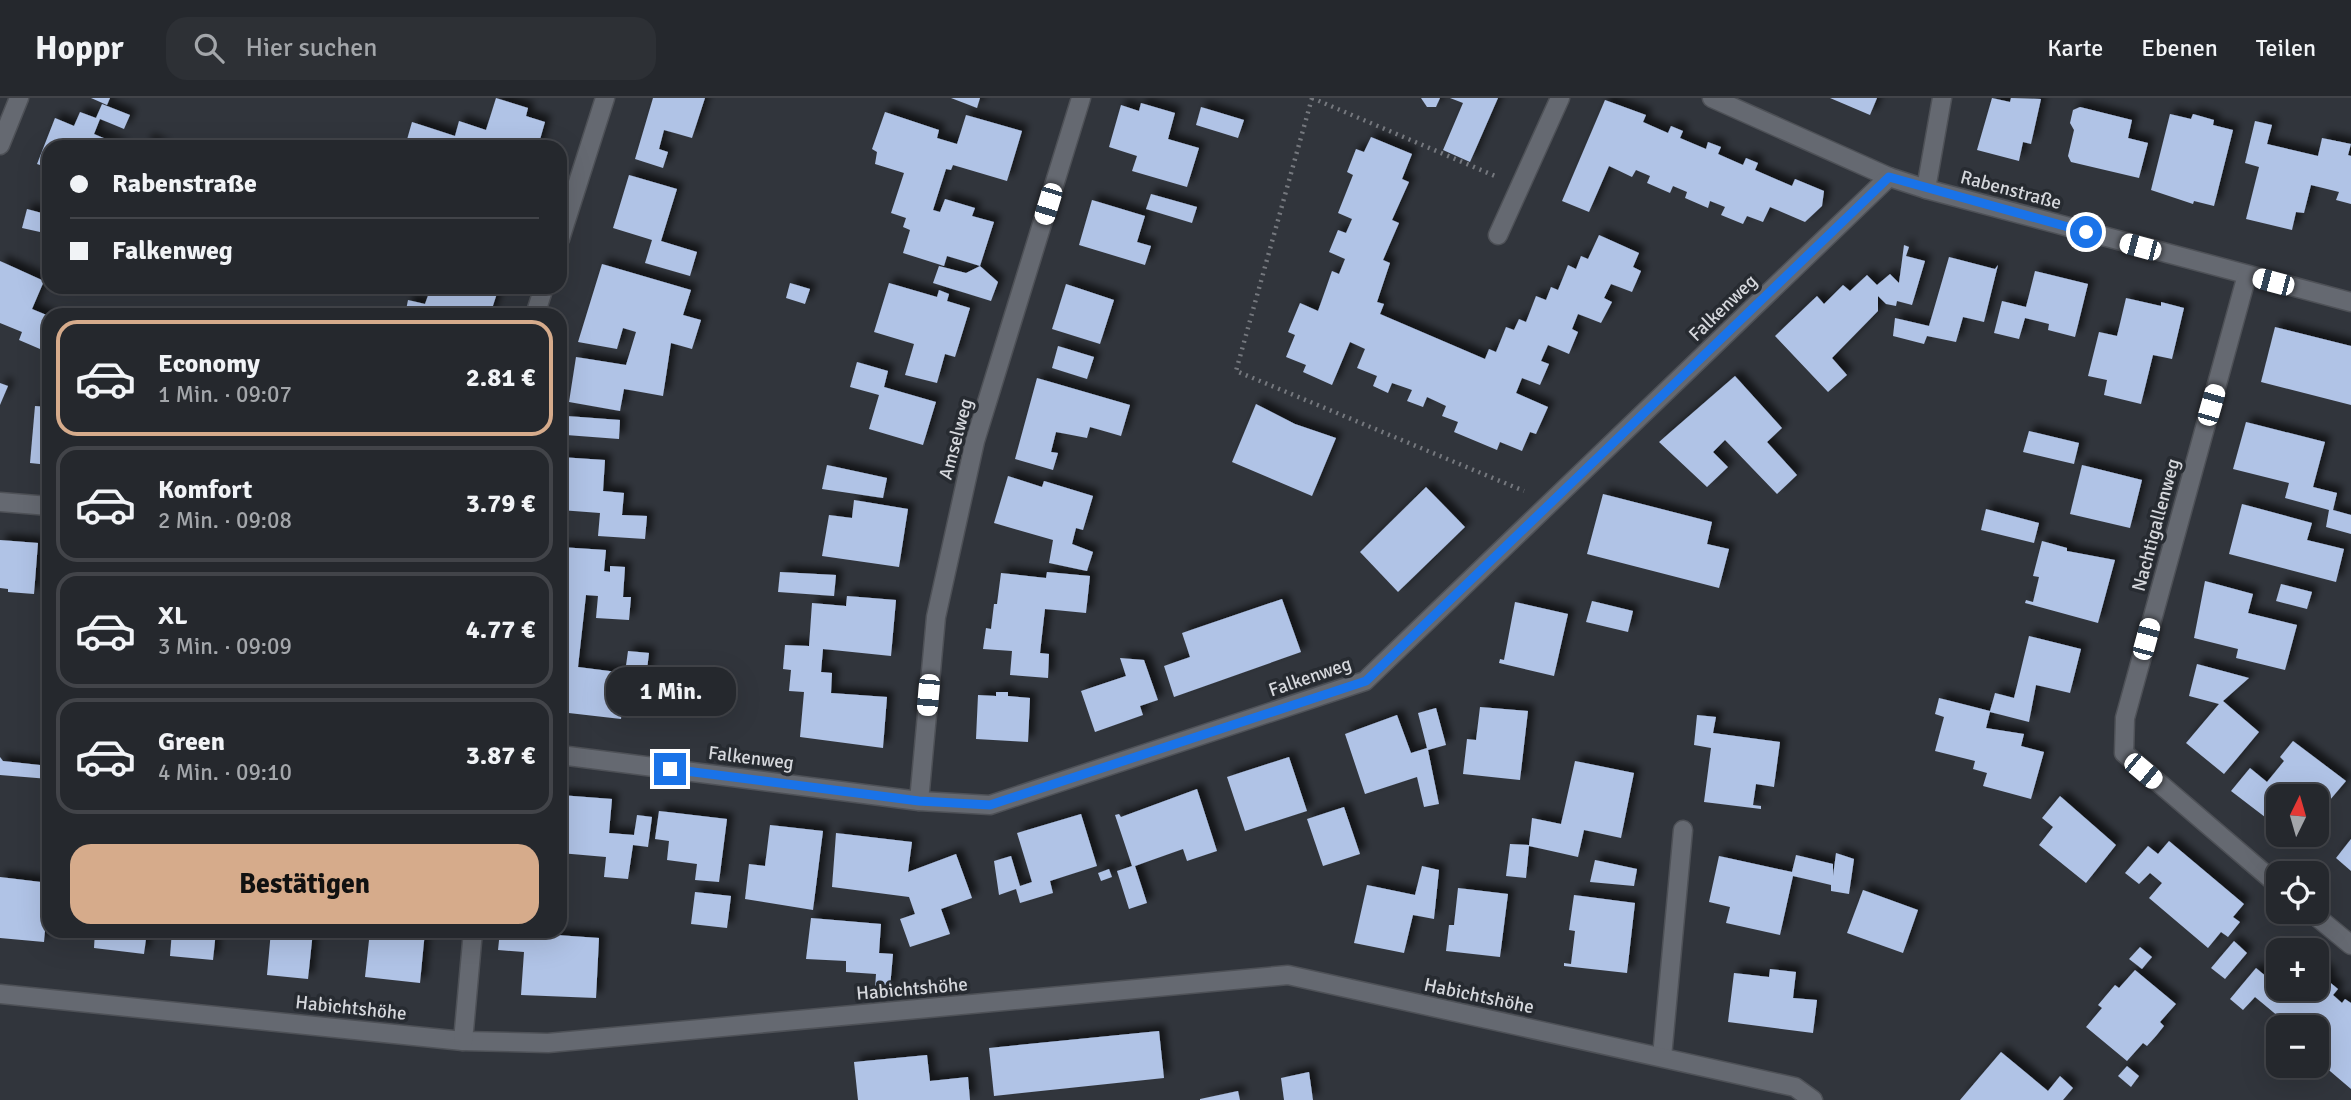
<!DOCTYPE html>
<html lang="de">
<head>
<meta charset="utf-8">
<style>
	body { margin:0; font-family:Signika,sans-serif; background:#2d3035; color:#f1f3f6; height:100vh; display:flex; flex-direction:column; font-size:26px; white-space:nowrap }
	* { box-sizing:border-box; margin:0 }
	p { font-size:23px; color:#a3a6aa }
	.icon { flex:none; width:38px; height:38px; fill:none; stroke:currentColor; stroke-width:2; stroke-linecap:round; stroke-linejoin:round }
	.map { position:relative; flex:1; overflow:hidden }
	.drawer { position:absolute; left:42px; top:210px; width:525px; height:630px; display:flex; flex-direction:column; background:#25282d; border-radius:21px; box-shadow:0 7px 28px #0002,0 0 0 2px #424449 }
	.drawer>* { flex:none }
	.hud { position:absolute; left:42px; top:42px; width:525px; height:154px; border-radius:21px; box-shadow:0 7px 28px #0002,0 0 0 2px #424449; display:grid; align-content:center; height:154px; padding:0 28px; background:#25282d }
	.needle { width:46px; rotate:5deg }
	.controls { position:absolute; left:2266px; top:686px; display:grid; gap:14px }
	.controls a { display:grid; place-items:center; width:63px; height:63px; border-radius:14px; background:#25282d; box-shadow:0 7px 28px #0002,0 0 0 2px #424449; font-size:35px }
	.end { position:absolute; width:32px; height:32px; margin:-16px; border:9px solid #1a73e8; background:#fff; box-shadow:0 0 0 4px #fff }
	.from { border-radius:50% }
	.bubble { position:absolute; height:49px; border-radius:21px; background:#25282d; box-shadow:0 7px 28px #0002,0 0 0 2px #424449; font-size:23px; font-weight:700; line-height:49px; text-align:center }
	.car { position:absolute; width:21px; height:42px; margin:-21px -10px; border-radius:9px; box-shadow:0 0 5px 2px #0007; background:linear-gradient(#fff 24%,#345 0 40%,#fff 0 76%,#345 0 86%,#fff 0) }
	.hud b { display:flex; align-items:center; gap:24px; height:66px; font-size:26px }
	.hud b+b { border-top:2px solid #424449 }
	.hud i { width:18px; height:18px; background:#f1f3f6 }
	ul { padding:12px 0 0; list-style:none }
	li { display:flex; align-items:center; gap:21px; height:116px; margin:0 14px 10px; padding:0 14px; border:4px solid #424449; border-radius:21px }
	li div { flex:1 }
	li b { display:block; font-size:26px }
	li em { font-style:normal; font-weight:700 }
	li.selected { border-color:#d6ab8b }
	li>.icon { width:63px; height:63px; stroke-width:1.5 }
	.primary-button { display:flex; gap:14px; margin-top:auto; padding:14px 28px }
	.primary-button a { flex:1; height:80px; border-radius:21px; background:#d6ab8b; color:#111; font-size:28px; font-weight:700; line-height:80px; text-align:center }
	header { display:flex; align-items:center; gap:42px; box-sizing:border-box; height:98px; padding:0 35px; background:#25282d; border-bottom:2px solid #424449 }
	header strong { font-size:33px }
	nav { display:flex; gap:38px; margin-inline-start:auto; font-size:24px }
	.search { width:490px; height:63px; background:#2d3035; display:flex; align-items:center; gap:18px; box-sizing:border-box; padding:0 24px; border-radius:21px; color:#a3a6aa; font-size:26px }
	.map>svg:first-child { display:block }
	.building { fill:#b0c3e6; filter:url(#shadow) }
	.lines { fill:none; stroke-linecap:round; stroke-linejoin:round }
	.lane-casing { stroke:#4e5157; stroke-width:21 }
	.street-casing { stroke:#4e5157; stroke-width:21 }
	.path { stroke:#75787e; stroke-width:4.5; stroke-dasharray:2 5; stroke-linecap:butt }
	.lane { stroke:#656971; stroke-width:18 }
	.street { stroke:#656971; stroke-width:18 }
	.route { stroke:#1a73e8; stroke-width:9 }
	.labels { text-anchor:middle; dominant-baseline:central; stroke-width:7; stroke-linejoin:round; paint-order:stroke }
	.street-label { font-size:19px; fill:#d6d8dd; stroke:#272b31 }
</style>
</head>
<body>
<header>
<strong>Hoppr</strong>
<div class="search"><svg class="icon" aria-label="search" viewBox="0 0 24 24"><circle cx="10" cy="10" r="6"/><path d="M15 15l6 6"/></svg>Hier suchen</div>
<nav><a>Karte</a><a>Ebenen</a><a>Teilen</a></nav>
</header>
<div class="map">
<svg width="2351" height="1002" viewBox="0 0 2351 1002">
	<defs>
		<filter id="shadow"><feDropShadow dx="6" dy="-6" stdDeviation="3.5" flood-color="#0009"/></filter>
	</defs>
	<rect width="100%" height="100%" fill="#31353c"/>
	<g class="building">
		<polygon points="91,0 110,0 107,7"/>
		<polygon points="496,0 528,10 526,18 545,24 539,45 541,49 469,49 454,45 453,49 418,49 406,45 412,24 455,38 459,23 486,32"/>
		<polygon points="653,0 705,0 692,40 664,32 659,51 668,54 663,70 635,61"/>
		<polygon points="951,0 980,0 977,10"/>
		<polygon points="1421,0 1440,0 1436,9 1427,9"/>
		<polygon points="1450,0 1498,0 1470,64 1443,52 1463,5"/>
		<polygon points="1830,0 1877,0 1870,17"/>
		<polygon points="1992,0 2010,4 2011,0 2041,1 2031,46 2023,44 2019,63 1977,52"/>
		<polygon points="1605,2 1646,17 1643,24 1668,35 1671,28 1683,33 1680,40 1706,51 1708,44 1721,49 1718,56 1743,67 1746,60 1758,65 1755,72 1792,88 1795,81 1824,93 1822,108 1805,124 1770,109 1763,124 1747,118 1743,126 1721,117 1725,109 1710,103 1708,110 1685,100 1687,94 1673,88 1670,95 1647,85 1650,78 1636,72 1632,79 1609,68 1589,114 1562,103"/>
		<polygon points="1141,5 1175,15 1168,41 1199,50 1187,89 1132,73 1137,58 1109,49 1121,7 1139,13"/>
		<polygon points="102,6 130,17 124,31 100,21 94,36 125,49 49,49 49,70 37,66 55,20 74,28 80,14 96,20"/>
		<polygon points="1201,9 1244,22 1238,40 1196,27"/>
		<polygon points="2080,9 2132,22 2128,40 2148,45 2139,80 2071,64 2068,58 2074,32 2070,25 2073,12"/>
		<polygon points="885,14 939,32 937,40 957,46 966,17 1022,33 1007,83 953,67 951,72 946,71 933,112 940,114 945,101 975,110 972,118 994,124 980,168 998,184 991,203 933,185 939,168 966,175 980,168 947,158 944,168 903,155 910,132 903,129 906,120 891,115 904,75 875,66 877,54 872,51"/>
		<polygon points="2170,16 2191,21 2193,16 2214,22 2213,27 2233,32 2214,108 2194,103 2193,106 2151,92"/>
		<polygon points="2255,23 2272,27 2267,46 2318,58 2322,40 2351,46 2348,57 2351,58 2351,106 2336,102 2339,94 2311,87 2304,115 2296,114 2292,132 2246,121 2259,69 2245,65"/>
		<polygon points="1371,39 1412,56 1402,81 1409,84 1392,122 1399,125 1383,162 1390,165 1377,204 1384,206 1380,216 1485,261 1489,251 1496,254 1506,229 1514,232 1519,221 1526,224 1536,198 1546,202 1551,189 1558,192 1568,167 1576,171 1581,158 1588,161 1599,137 1639,155 1633,169 1641,173 1632,194 1611,186 1604,200 1612,204 1601,225 1578,216 1572,231 1578,234 1569,256 1548,247 1541,263 1549,266 1540,287 1522,280 1516,295 1548,309 1536,336 1530,334 1522,353 1500,344 1497,352 1454,334 1458,324 1442,318 1446,308 1427,299 1423,309 1407,303 1412,292 1392,285 1388,295 1373,288 1377,278 1357,270 1365,251 1350,244 1332,287 1303,274 1306,267 1286,259 1295,237 1288,234 1300,205 1318,213 1332,173 1339,176 1345,161 1329,154 1338,132 1346,135 1352,121 1338,115 1353,77 1347,74 1356,51 1364,54"/>
		<polygon points="147,41 166,49 144,49"/>
		<polygon points="629,77 677,91 661,143 697,154 690,178 645,165 652,142 613,130"/>
		<polygon points="1151,96 1197,109 1192,125 1146,111"/>
		<polygon points="1092,102 1145,118 1137,144 1151,148 1145,167 1079,147"/>
		<polygon points="27,111 49,117 49,136 22,130"/>
		<polygon points="1904,147 1909,149 1906,158 1925,163 1912,207 1897,203 1896,208 1886,206 1878,198 1878,213 1832,260 1847,277 1828,294 1775,238 1817,198 1824,206 1843,187 1850,193 1867,177 1877,187 1890,176 1899,185"/>
		<polygon points="1949,159 1995,171 1998,167 1984,224 1963,219 1956,244 1927,238 1924,246 1893,238 1895,220 1929,228"/>
		<polygon points="0,163 44,183 32,211 49,218 47,254 19,242 22,234 0,225"/>
		<polygon points="602,166 691,192 683,217 701,222 692,251 671,245 663,298 624,291 620,313 569,304 576,259 626,267 636,234 623,230 617,251 578,244"/>
		<polygon points="2035,173 2088,186 2075,239 2048,232 2049,226 2025,220 2019,241 1994,235 2002,203 2026,209"/>
		<polygon points="790,185 810,191 805,206 786,200"/>
		<polygon points="889,185 937,199 939,192 949,196 947,203 970,210 955,259 945,256 937,285 905,277 914,246 874,234"/>
		<polygon points="1066,186 1114,202 1100,246 1052,231"/>
		<polygon points="431,189 499,189 490,217 405,217 408,202 425,206"/>
		<polygon points="2126,200 2161,208 2161,204 2184,210 2172,261 2153,257 2141,306 2104,297 2107,282 2088,278 2099,234 2117,238"/>
		<polygon points="2275,229 2351,248 2351,307 2261,284"/>
		<polygon points="1058,248 1094,259 1087,281 1052,270"/>
		<polygon points="857,264 888,273 884,289 936,304 923,347 869,331 879,297 850,289"/>
		<polygon points="1735,278 1782,330 1767,344 1797,377 1777,396 1725,342 1713,354 1728,369 1707,389 1659,344"/>
		<polygon points="1037,280 1130,307 1121,338 1090,329 1087,340 1056,334 1051,354 1058,355 1053,372 1015,361"/>
		<polygon points="0,285 8,288 0,307"/>
		<polygon points="1256,306 1295,326 1336,340 1312,398 1232,364"/>
		<polygon points="35,308 49,309 49,367 30,365"/>
		<polygon points="567,318 620,322 619,341 566,337"/>
		<polygon points="2246,324 2325,344 2313,389 2337,395 2333,412 2351,417 2351,436 2326,429 2329,412 2285,400 2289,385 2233,371"/>
		<polygon points="2029,333 2079,345 2074,366 2023,354"/>
		<polygon points="560,359 605,362 603,393 624,395 622,417 647,418 645,441 598,438 600,415 560,412"/>
		<polygon points="827,367 887,380 883,400 822,391"/>
		<polygon points="2082,367 2142,382 2130,430 2070,416"/>
		<polygon points="1008,378 1042,389 1044,383 1093,398 1083,432 1076,430 1072,446 1093,454 1087,473 1049,465 1053,442 994,425"/>
		<polygon points="1426,389 1465,429 1398,494 1360,454"/>
		<polygon points="1603,396 1712,424 1707,446 1729,451 1719,490 1587,456"/>
		<polygon points="854,402 908,411 899,469 822,458 829,417 852,420"/>
		<polygon points="2242,406 2312,425 2307,442 2344,451 2336,484 2229,456"/>
		<polygon points="1986,411 2039,425 2034,445 1981,432"/>
		<polygon points="0,442 38,445 34,496 8,494 8,491 0,490"/>
		<polygon points="2042,443 2067,450 2067,453 2115,462 2098,525 2025,505 2026,502 2033,504 2039,479 2033,478"/>
		<polygon points="560,449 606,452 604,473 610,474 610,468 625,469 623,499 631,499 629,522 596,520 598,498 586,497 578,569 625,575 628,553 649,555 645,588 625,587 621,621 560,614"/>
		<polygon points="780,474 836,477 834,498 778,494"/>
		<polygon points="1047,474 1090,478 1086,515 1045,511 1040,555 1049,556 1048,580 1010,577 1012,553 983,551 986,530 991,531 994,506 997,506 1001,475 1046,480"/>
		<polygon points="2205,483 2253,496 2248,515 2297,527 2285,572 2236,560 2238,551 2194,540"/>
		<polygon points="2281,486 2312,494 2307,511 2276,503"/>
		<polygon points="847,498 896,502 891,558 823,551 821,574 832,575 831,595 887,599 883,650 800,639 804,594 789,593 791,572 783,571 785,547 809,548 812,505 846,508"/>
		<polygon points="1282,501 1301,554 1174,599 1164,568 1190,559 1182,535"/>
		<polygon points="1592,503 1633,513 1628,534 1586,524"/>
		<polygon points="1515,504 1568,516 1554,578 1499,565 1500,561 1504,562"/>
		<polygon points="2029,538 2081,551 2070,595 2036,587 2029,624 1990,614 1986,630 2024,636 2021,648 2044,654 2031,701 1983,688 1987,675 1973,671 1975,663 1935,653 1944,619 1935,616 1939,600 1990,613 1995,595 2014,600"/>
		<polygon points="1120,560 1144,562 1158,602 1140,608 1143,617 1095,634 1081,593 1126,578"/>
		<polygon points="2197,566 2249,580 2223,603 2259,634 2224,676 2186,645 2219,606 2189,598"/>
		<polygon points="996,594 1008,594 1008,598 1030,600 1028,644 976,641 978,597 996,598"/>
		<polygon points="1480,609 1528,613 1520,682 1463,676 1467,641 1476,642"/>
		<polygon points="1436,610 1446,647 1428,652 1439,706 1424,709 1417,679 1365,696 1345,636 1397,617 1411,655 1427,650 1418,615"/>
		<polygon points="1697,617 1716,619 1713,635 1780,644 1774,689 1756,686 1753,707 1761,708 1761,711 1704,704 1711,650 1694,647"/>
		<polygon points="2293,643 2346,683 2330,702 2321,694 2318,698 2278,698 2278,729 2231,693 2250,670 2267,684 2284,663 2280,659"/>
		<polygon points="0,659 3,663 49,668 49,681 0,677"/>
		<polygon points="1289,659 1307,713 1245,733 1227,679"/>
		<polygon points="1575,663 1634,675 1621,740 1584,732 1578,759 1529,748 1526,780 1506,778 1510,746 1529,747 1532,720 1561,726"/>
		<polygon points="1197,691 1217,753 1187,763 1183,751 1135,768 1147,805 1129,811 1117,773 1132,768 1115,717 1119,716 1121,719"/>
		<polygon points="560,697 612,701 609,735 634,737 637,717 652,719 648,749 633,747 628,781 604,779 606,759 560,755"/>
		<polygon points="2060,698 2116,747 2086,785 2039,747 2053,729 2042,720"/>
		<polygon points="1344,709 1360,756 1323,768 1307,721"/>
		<polygon points="659,713 727,721 719,784 695,782 697,766 667,762 669,743 655,741"/>
		<polygon points="1081,716 1097,768 1050,783 1053,795 1020,805 1016,791 999,797 994,763 1011,758 1020,788 1032,784 1017,735"/>
		<polygon points="770,727 823,733 813,812 745,801 749,766 765,768"/>
		<polygon points="836,735 912,744 908,774 956,756 972,800 941,811 950,836 910,849 900,821 915,816 909,799 832,789"/>
		<polygon points="2351,741 2351,773 2336,760"/>
		<polygon points="2169,743 2244,806 2233,819 2240,824 2228,839 2221,834 2208,850 2149,800 2162,785 2150,775 2139,786 2125,775 2148,748 2158,756"/>
		<polygon points="1836,755 1854,761 1849,796 1831,793 1831,787 1793,778 1780,837 1726,825 1730,809 1709,804 1719,758 1792,774 1796,757 1833,766 1833,778"/>
		<polygon points="1595,762 1637,771 1634,788 1590,784"/>
		<polygon points="1422,768 1439,772 1434,821 1413,817 1404,855 1354,845 1367,787 1415,797"/>
		<polygon points="1109,771 1112,779 1101,783 1098,775"/>
		<polygon points="0,779 49,785 44,844 0,840"/>
		<polygon points="1458,790 1508,796 1500,859 1446,853 1449,827 1454,827"/>
		<polygon points="1863,792 1918,812 1903,855 1847,835"/>
		<polygon points="695,794 731,798 727,830 691,826"/>
		<polygon points="1574,797 1635,805 1627,875 1564,868 1564,865 1571,866 1575,833 1569,832"/>
		<polygon points="811,820 881,826 879,855 893,856 890,890 875,891 876,876 846,874 846,863 806,861"/>
		<polygon points="95,833 147,833 144,856 94,850"/>
		<polygon points="172,833 216,833 213,862 170,858"/>
		<polygon points="271,833 313,833 308,881 267,877"/>
		<polygon points="370,833 425,833 420,885 365,879"/>
		<polygon points="500,833 599,840 596,900 521,897 524,854 498,852"/>
		<polygon points="2234,843 2247,855 2225,881 2211,870"/>
		<polygon points="2140,849 2152,859 2142,871 2129,861"/>
		<polygon points="2317,866 2331,878 2327,882 2338,891 2333,897 2342,905 2345,901 2351,905 2351,991 2317,962 2317,929 2291,929 2255,899 2243,912 2230,901 2256,870 2268,880 2278,868 2278,891 2317,891"/>
		<polygon points="1770,871 1796,874 1793,900 1817,902 1813,935 1728,924 1734,875 1769,879"/>
		<polygon points="2135,872 2176,906 2160,924 2164,928 2156,938 2147,948 2143,945 2127,963 2086,929 2102,910 2098,907 2115,887 2119,890"/>
		<polygon points="1159,933 1164,980 994,998 989,950"/>
		<polygon points="2001,954 2048,993 2060,978 2073,990 2063,1002 1960,1002"/>
		<polygon points="927,957 930,983 968,979 970,1002 858,1002 854,964"/>
		<polygon points="2127,968 2139,978 2131,989 2118,978"/>
		<polygon points="1309,974 1313,1002 1284,1002 1281,980"/>
		<polygon points="1238,993 1240,1002 1200,1002 1200,1001"/>
	</g>
	<g class="lines">
		<defs>
			<g id="lane">
				<polyline points="1498,137 1560,0"/>
				<polyline points="1662,959 1683,732"/>
			</g>
			<g id="street">
				<polyline points="1712,0 1889,79 1926,91 2351,204"/>
				<polyline points="0,47 19,0"/>
				<polyline points="1926,91 1942,0"/>
				<polyline points="560,141 605,0"/>
				<polyline points="2247,177 2125,620 2124,655 2278,787"/>
				<polyline points="535,217 544,189"/>
				<polyline points="0,404 49,408"/>
				<polyline points="560,657 919,703 990,707 1365,583 1889,79"/>
				<polyline points="919,703 936,519 975,343 1081,0"/>
				<polyline points="2311,814 2351,847"/>
				<polyline points="0,896 463,943 548,945 1288,877 1795,989 1813,1002"/>
				<polyline points="463,943 473,833"/>
			</g>
		</defs>
		<use href="#lane" class="lane-casing"/>
		<use href="#street" class="street-casing"/>
		<g class="path">
			<polyline points="1312,0 1236,273 1524,393"/>
			<polyline points="1312,0 1495,78"/>
		</g>
		<use href="#lane" class="lane"/>
		<use href="#street" class="street"/>
	</g>
	<g class="lines">
		<polyline class="route" points="670,671 919,703 990,707 1366,583 1889,79 2086,134"/>
	</g>
	<g class="labels">
		<g class="street-label">
			<text transform="translate(2011 92) rotate(15)">Rabenstraße</text>
			<text transform="translate(1723 210) rotate(-44)">Falkenweg</text>
			<text transform="translate(956 341) rotate(-75)">Amselweg</text>
			<text transform="translate(2156 427) rotate(-75)">Nachtigallenweg</text>
			<text transform="translate(1310 579) rotate(-19)">Falkenweg</text>
			<text transform="translate(751 660) rotate(7)">Falkenweg</text>
			<text transform="translate(912 891) rotate(-5)">Habichtshöhe</text>
			<text transform="translate(1479 898) rotate(12)">Habichtshöhe</text>
			<text transform="translate(351 910) rotate(6)">Habichtshöhe</text>
		</g>
	</g>
</svg>
<div class="controls">
<a><svg class="needle" viewBox="-14 -14 28 28"><path d="M0-13l5 13h-10z" fill="#e53935"/><path d="M0 13l5-13h-10z" fill="#a3a6aa"/></svg></a>
<a><svg class="icon" aria-label="locate" viewBox="0 0 24 24"><circle cx="12" cy="12" r="6"/><path d="M12 2v4M12 18v4M2 12h4M18 12h4"/></svg></a>
<a>+</a>
<a>−</a>
</div>
<i class="end from" style="left:2086px;top:134px"></i>
<i class="end" style="left:670px;top:671px"></i>
<div class="bubble" style="left:606px;top:569px;width:130px">1 Min.</div>
<i class="car" style="left:1048px;top:106px;rotate:197deg"></i>
<i class="car" style="left:2140px;top:149px;rotate:285deg"></i>
<i class="car" style="left:2273px;top:184px;rotate:285deg"></i>
<i class="car" style="left:2211px;top:307px;rotate:16deg"></i>
<i class="car" style="left:2146px;top:541px;rotate:15deg"></i>
<i class="car" style="left:928px;top:597px;rotate:185deg"></i>
<i class="car" style="left:2143px;top:673px;rotate:130deg"></i>
<div class="hud">
<b><i class="from"></i>Rabenstraße</b>
<b><i></i>Falkenweg</b>
</div>
<section class="drawer">
<ul>
<li class="selected"><svg class="icon" aria-label="car" viewBox="0 0 24 24"><path d="M5 17H2v-5l4-1 3-4h7l3 4 3 1v5h-3M9 17h6M6 11h13"/><circle cx="7" cy="17" r="2"/><circle cx="17" cy="17" r="2"/></svg><div><b>Economy</b><p>1 Min. · 09:07</p></div><em>2.81 €</em></li>
<li><svg class="icon" aria-label="car" viewBox="0 0 24 24"><path d="M5 17H2v-5l4-1 3-4h7l3 4 3 1v5h-3M9 17h6M6 11h13"/><circle cx="7" cy="17" r="2"/><circle cx="17" cy="17" r="2"/></svg><div><b>Komfort</b><p>2 Min. · 09:08</p></div><em>3.79 €</em></li>
<li><svg class="icon" aria-label="car" viewBox="0 0 24 24"><path d="M5 17H2v-5l4-1 3-4h7l3 4 3 1v5h-3M9 17h6M6 11h13"/><circle cx="7" cy="17" r="2"/><circle cx="17" cy="17" r="2"/></svg><div><b>XL</b><p>3 Min. · 09:09</p></div><em>4.77 €</em></li>
<li><svg class="icon" aria-label="car" viewBox="0 0 24 24"><path d="M5 17H2v-5l4-1 3-4h7l3 4 3 1v5h-3M9 17h6M6 11h13"/><circle cx="7" cy="17" r="2"/><circle cx="17" cy="17" r="2"/></svg><div><b>Green</b><p>4 Min. · 09:10</p></div><em>3.87 €</em></li>
</ul>
<div class="primary-button"><a>Bestätigen</a></div>
</section>
</div>
</body>
</html>
